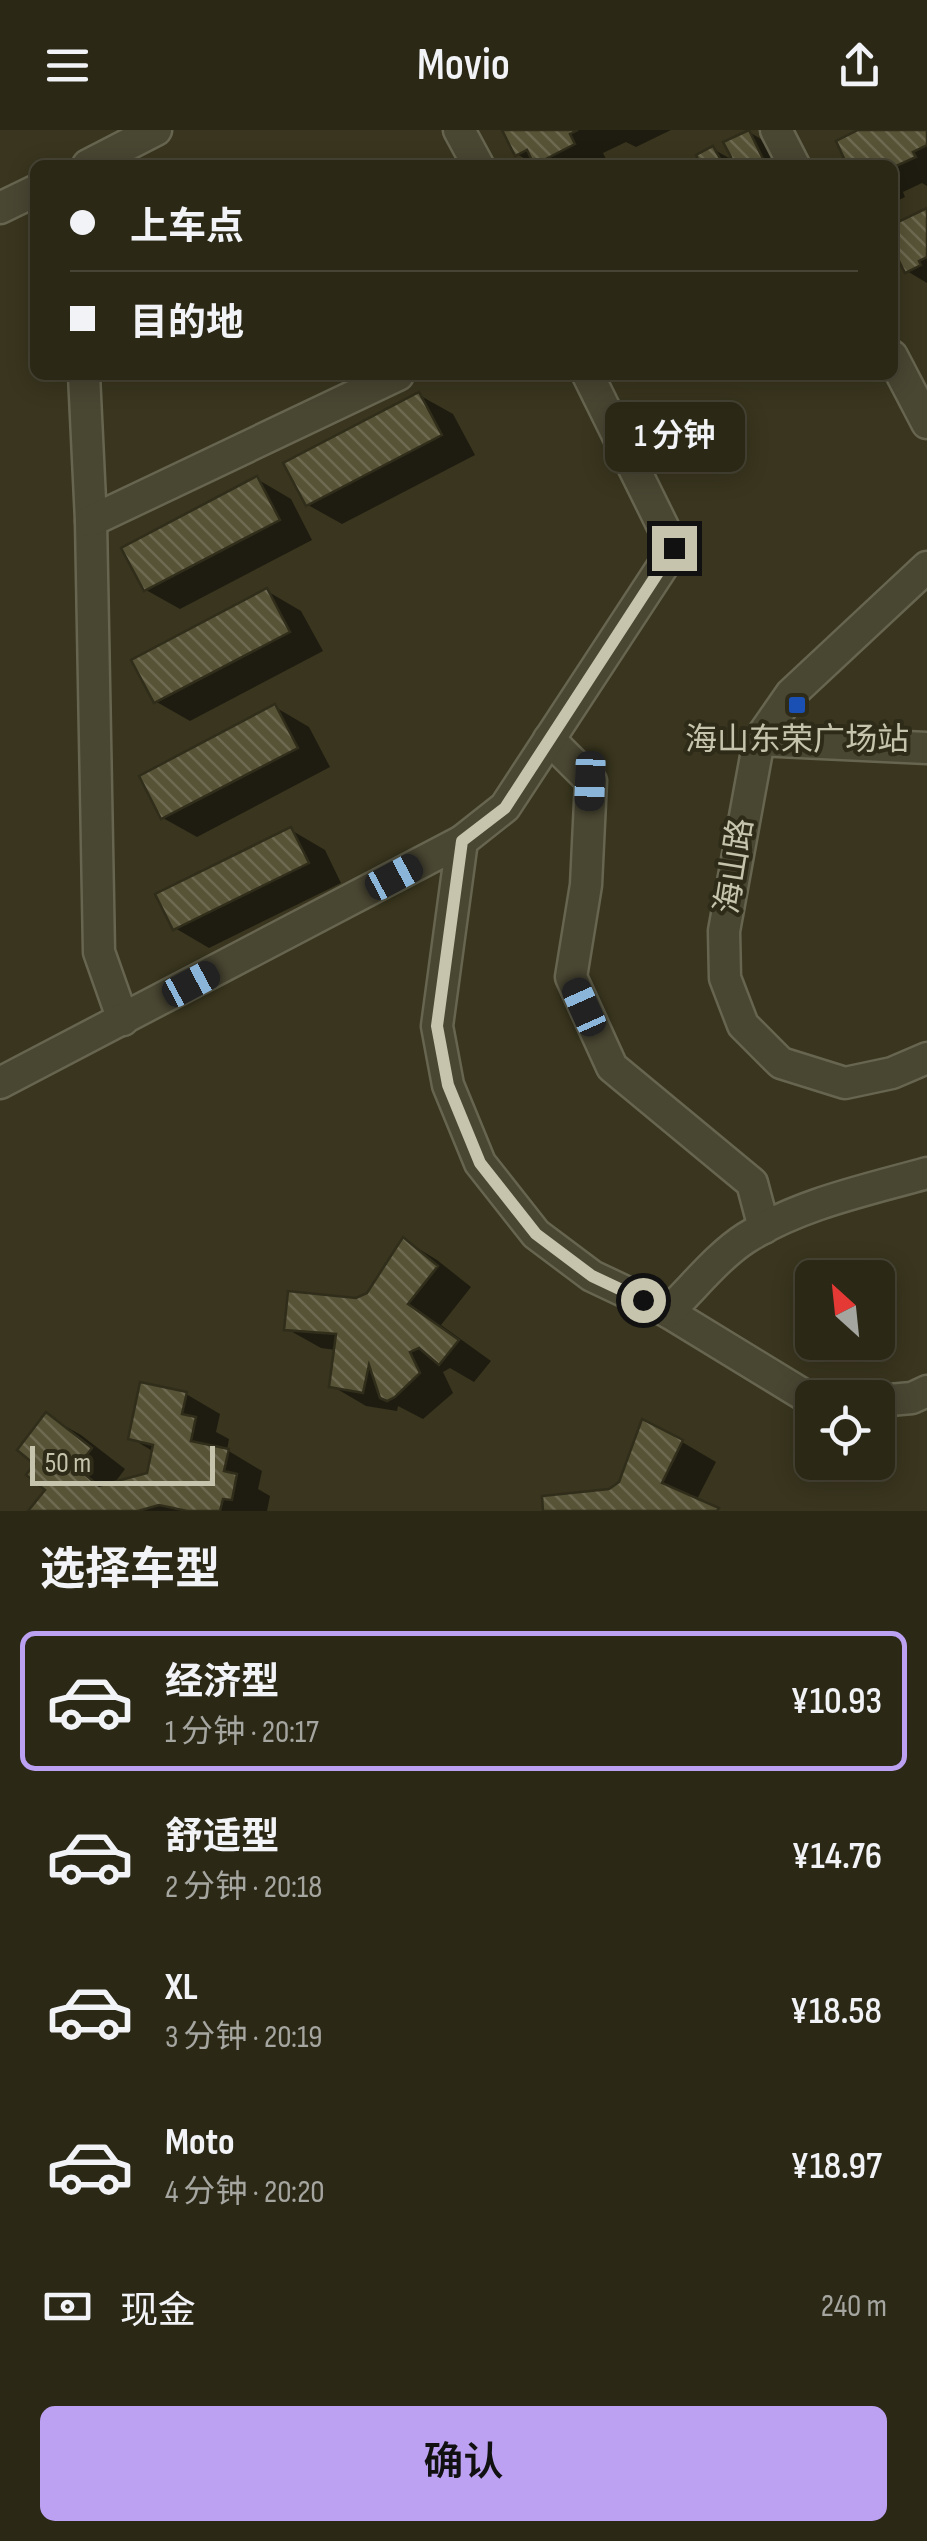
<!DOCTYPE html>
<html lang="zh">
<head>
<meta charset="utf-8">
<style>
	body { margin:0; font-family:"Sofia Sans Condensed","Noto Sans SC",sans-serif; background:#33301f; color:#f1f3f6; height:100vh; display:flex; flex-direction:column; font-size:38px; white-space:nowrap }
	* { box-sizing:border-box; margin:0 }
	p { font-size:32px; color:#a6a6a1 }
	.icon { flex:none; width:55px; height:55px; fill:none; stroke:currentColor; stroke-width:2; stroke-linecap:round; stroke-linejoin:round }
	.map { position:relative; height:1381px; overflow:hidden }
	.details { display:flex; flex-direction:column; background:#2b2816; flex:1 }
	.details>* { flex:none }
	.guide { position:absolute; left:30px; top:30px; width:868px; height:220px; border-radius:15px; box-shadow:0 5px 25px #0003,0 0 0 2px #474435; display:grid; align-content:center; height:220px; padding:0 40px; background:#2b2816 }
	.needle { width:65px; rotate:333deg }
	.fabs { position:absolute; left:795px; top:1130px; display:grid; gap:20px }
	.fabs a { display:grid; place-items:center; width:100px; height:100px; border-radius:15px; background:#2b2816; box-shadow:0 5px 25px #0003,0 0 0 2px #474435; font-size:50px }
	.scale { position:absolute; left:30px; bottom:25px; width:185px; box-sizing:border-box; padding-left:10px; border:5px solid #c6c4ac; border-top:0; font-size:28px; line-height:35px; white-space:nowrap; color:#c6c4ac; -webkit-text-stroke:8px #2e2b18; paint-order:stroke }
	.end { position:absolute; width:45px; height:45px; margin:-22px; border:12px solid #c6c4ac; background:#111; box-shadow:0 0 0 5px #111 }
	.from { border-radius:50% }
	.bubble { position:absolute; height:70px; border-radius:15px; background:#2b2816; box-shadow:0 5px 25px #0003,0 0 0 2px #474435; font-size:32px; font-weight:600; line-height:70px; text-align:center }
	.car { position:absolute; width:30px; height:60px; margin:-30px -15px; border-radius:12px; box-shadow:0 0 8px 2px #0007; background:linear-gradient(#222 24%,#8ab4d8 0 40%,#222 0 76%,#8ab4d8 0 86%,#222 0) }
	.guide b { display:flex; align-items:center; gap:35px; height:95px; font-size:38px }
	.guide b+b { border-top:2px solid #474435 }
	.guide i { width:25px; height:25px; background:#f1f3f6 }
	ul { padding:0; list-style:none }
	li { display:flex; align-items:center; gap:30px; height:140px; margin:0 20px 15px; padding:0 20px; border:5px solid transparent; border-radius:15px }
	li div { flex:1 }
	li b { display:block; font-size:38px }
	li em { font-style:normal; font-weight:600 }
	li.current { border-color:#bca0f2 }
	li>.icon { width:90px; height:90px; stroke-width:1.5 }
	h2 { padding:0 40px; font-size:45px; line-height:120px }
	.pay { display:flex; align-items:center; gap:25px; height:110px; padding:0 40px; font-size:38px }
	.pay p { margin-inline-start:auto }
	.primary-button { display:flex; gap:20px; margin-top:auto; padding:20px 40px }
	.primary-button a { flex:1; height:115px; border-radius:15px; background:#bca0f2; color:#111; font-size:40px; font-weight:600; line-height:115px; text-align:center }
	header { display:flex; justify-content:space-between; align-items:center; height:130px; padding:0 40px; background:#2b2816; font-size:45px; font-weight:600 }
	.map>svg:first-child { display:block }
	.shadow { fill:#0007 }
	.building { fill:url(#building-back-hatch); stroke:#302d1a; stroke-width:2.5 }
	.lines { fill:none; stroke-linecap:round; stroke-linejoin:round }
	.minor-casing { stroke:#67654f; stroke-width:35 }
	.minor { stroke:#494632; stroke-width:30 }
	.route { stroke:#c6c4ac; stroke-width:12 }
	.transit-dot { fill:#1a4fb4; stroke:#2e2b18; stroke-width:4 }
	.labels { text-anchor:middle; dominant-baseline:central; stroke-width:8; stroke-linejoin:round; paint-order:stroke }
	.poi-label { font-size:32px; fill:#c6c4ac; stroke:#2e2b18 }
	.street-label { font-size:32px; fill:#c6c4ac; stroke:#2e2b18 }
</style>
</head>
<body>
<header><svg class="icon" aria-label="menu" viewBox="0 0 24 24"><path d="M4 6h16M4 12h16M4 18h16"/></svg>Movio<svg class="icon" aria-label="share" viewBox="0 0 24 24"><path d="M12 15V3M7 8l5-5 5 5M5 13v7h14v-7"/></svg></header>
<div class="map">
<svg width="927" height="1381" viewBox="0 0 927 1381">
	<defs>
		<pattern id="building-back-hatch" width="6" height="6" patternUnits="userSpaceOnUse" patternTransform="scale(2.5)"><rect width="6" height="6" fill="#575337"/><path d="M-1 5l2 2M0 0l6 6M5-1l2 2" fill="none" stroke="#6e6a51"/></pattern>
	</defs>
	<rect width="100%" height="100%" fill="#39351e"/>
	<g class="shadow">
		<polygon points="505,0 671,0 636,17 626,12 603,23 608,33 605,35 535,35 517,24"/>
		<polygon points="864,0 927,0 927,56 922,53 903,62 905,67 893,73 892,35 850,35 839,12"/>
		<polygon points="749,2 783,22 789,35 701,35 713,19 736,32"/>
		<polygon points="927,81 927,153 907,141"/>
		<polygon points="419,265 453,284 475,325 342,394 308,375"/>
		<polygon points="257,349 291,369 312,410 180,479 146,460"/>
		<polygon points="267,461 301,481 323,521 190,591 155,571"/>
		<polygon points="275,577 309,597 330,637 197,707 163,688"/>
		<polygon points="291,700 325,720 341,753 209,818 175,798"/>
		<polygon points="404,1110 437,1130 471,1157 441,1195 491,1231 474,1252 450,1238 443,1242 453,1263 423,1289 398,1276 397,1281 366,1276 332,1256 336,1220 321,1218 287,1199 369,1165"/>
		<polygon points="186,1264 220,1284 216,1302 229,1309 227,1320 262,1341 258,1359 270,1366 267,1381 32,1381 49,1359 38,1333 47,1286 81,1305 125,1339 113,1355 149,1345 154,1322 131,1308"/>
		<polygon points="682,1312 716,1332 696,1371 719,1381 546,1381 610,1361"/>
	</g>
	<g class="building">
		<polygon points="502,0 578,0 570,4 575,14 534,35 527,20 515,26"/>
		<polygon points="749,0 764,31 757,35 695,35 700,33 696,25 713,16 722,32 731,27 723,12"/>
		<polygon points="858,0 927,0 927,15 913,22 916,27 892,38 889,34 847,35 836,11"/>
		<polygon points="927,78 927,127 919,131 921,135 905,143 892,117 892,95"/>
		<polygon points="419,262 442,305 306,376 283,333"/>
		<polygon points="257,346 280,390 144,461 121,418"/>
		<polygon points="267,458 290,502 154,573 131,530"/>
		<polygon points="275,574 298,618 161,689 139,646"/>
		<polygon points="291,697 309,733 173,800 155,764"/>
		<polygon points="403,1107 438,1136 408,1174 459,1210 439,1235 419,1218 410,1222 420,1243 395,1267 387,1271 380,1268 369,1235 363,1263 329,1257 336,1204 284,1200 288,1161 356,1168 367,1163"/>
		<polygon points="140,1252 187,1262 182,1284 196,1287 191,1311 229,1319 224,1341 237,1344 232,1370 223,1369 220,1381 187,1381 159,1375 138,1381 28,1381 45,1360 26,1345 34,1334 17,1320 46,1282 92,1318 77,1338 99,1356 147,1343 153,1315 128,1309"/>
		<polygon points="642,1289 683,1310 662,1353 719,1378 717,1381 543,1381 542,1366 609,1359 619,1352"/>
	</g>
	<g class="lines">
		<defs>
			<g id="minor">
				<polyline points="459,0 478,35"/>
				<polyline points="776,0 794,35"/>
				<polyline points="88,35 156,0"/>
				<polyline points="0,78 35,61"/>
				<polyline points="892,226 927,293"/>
				<polyline points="84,245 91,391 99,822 123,890"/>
				<polyline points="91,391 398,245"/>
				<polyline points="927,437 791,564 759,610 724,801 725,848 743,895 781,933 845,953 892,943 927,928"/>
				<polyline points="549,609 591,651 586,755 571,847 612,937 752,1053 764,1098"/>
				<polyline points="759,610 927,618"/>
				<polyline points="462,711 437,896 448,955 480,1033 536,1104 592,1146 668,1182 812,1270"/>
				<polyline points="0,953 462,711 505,677 674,419 588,245"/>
				<path d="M668,1182C693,1158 718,1126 746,1108C799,1074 867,1060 927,1043"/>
				<polyline points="878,1271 912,1268 927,1261"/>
			</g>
		</defs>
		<use href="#minor" class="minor-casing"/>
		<use href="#minor" class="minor"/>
	</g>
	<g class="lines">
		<polyline class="route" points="643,1170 592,1146 536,1104 480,1033 448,955 437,896 462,711 505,678 674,418"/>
	</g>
	<rect class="transit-dot" x="787" y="565" width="20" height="20" rx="5"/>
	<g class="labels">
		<g class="poi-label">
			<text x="797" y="610">海山东荣广场站</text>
		</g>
		<g class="street-label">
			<text transform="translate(735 736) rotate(-81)">海山路</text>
		</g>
	</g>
</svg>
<div class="fabs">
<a><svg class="needle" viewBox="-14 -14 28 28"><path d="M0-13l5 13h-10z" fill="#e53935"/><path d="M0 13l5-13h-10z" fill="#a6a6a1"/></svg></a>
<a><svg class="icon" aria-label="locate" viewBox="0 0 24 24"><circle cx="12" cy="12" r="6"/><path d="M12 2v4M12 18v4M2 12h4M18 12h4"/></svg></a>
</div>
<div class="scale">50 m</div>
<i class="end from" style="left:643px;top:1170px"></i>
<i class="end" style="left:674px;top:418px"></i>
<div class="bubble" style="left:605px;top:272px;width:140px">1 分钟</div>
<i class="car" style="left:590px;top:651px;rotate:182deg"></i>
<i class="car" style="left:394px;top:747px;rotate:62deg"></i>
<i class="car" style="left:191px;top:854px;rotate:62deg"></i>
<i class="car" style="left:584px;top:877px;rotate:336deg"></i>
<div class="guide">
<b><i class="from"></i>上车点</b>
<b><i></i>目的地</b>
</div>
</div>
<section class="details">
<h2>选择车型</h2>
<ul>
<li class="current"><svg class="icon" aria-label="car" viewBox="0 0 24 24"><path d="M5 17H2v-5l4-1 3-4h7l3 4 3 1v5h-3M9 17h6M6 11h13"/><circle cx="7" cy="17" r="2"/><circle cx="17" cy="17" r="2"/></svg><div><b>经济型</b><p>1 分钟 · 20:17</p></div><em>¥10.93</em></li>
<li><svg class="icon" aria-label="car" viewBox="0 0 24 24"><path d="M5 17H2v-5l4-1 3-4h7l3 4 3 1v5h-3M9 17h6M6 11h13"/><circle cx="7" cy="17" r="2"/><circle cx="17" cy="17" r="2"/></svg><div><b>舒适型</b><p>2 分钟 · 20:18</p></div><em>¥14.76</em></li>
<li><svg class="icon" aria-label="car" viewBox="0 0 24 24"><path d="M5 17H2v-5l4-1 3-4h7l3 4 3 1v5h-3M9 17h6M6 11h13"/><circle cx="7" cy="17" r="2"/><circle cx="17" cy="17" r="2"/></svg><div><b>XL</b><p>3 分钟 · 20:19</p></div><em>¥18.58</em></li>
<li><svg class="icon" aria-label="car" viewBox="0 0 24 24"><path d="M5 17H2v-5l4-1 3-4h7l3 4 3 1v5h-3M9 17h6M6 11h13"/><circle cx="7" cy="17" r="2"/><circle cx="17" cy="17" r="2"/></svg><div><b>Moto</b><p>4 分钟 · 20:20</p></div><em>¥18.97</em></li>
</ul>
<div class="pay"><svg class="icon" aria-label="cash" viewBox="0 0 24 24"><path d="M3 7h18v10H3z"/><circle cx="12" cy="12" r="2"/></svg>现金<p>240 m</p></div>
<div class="primary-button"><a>确认</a></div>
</section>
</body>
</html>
